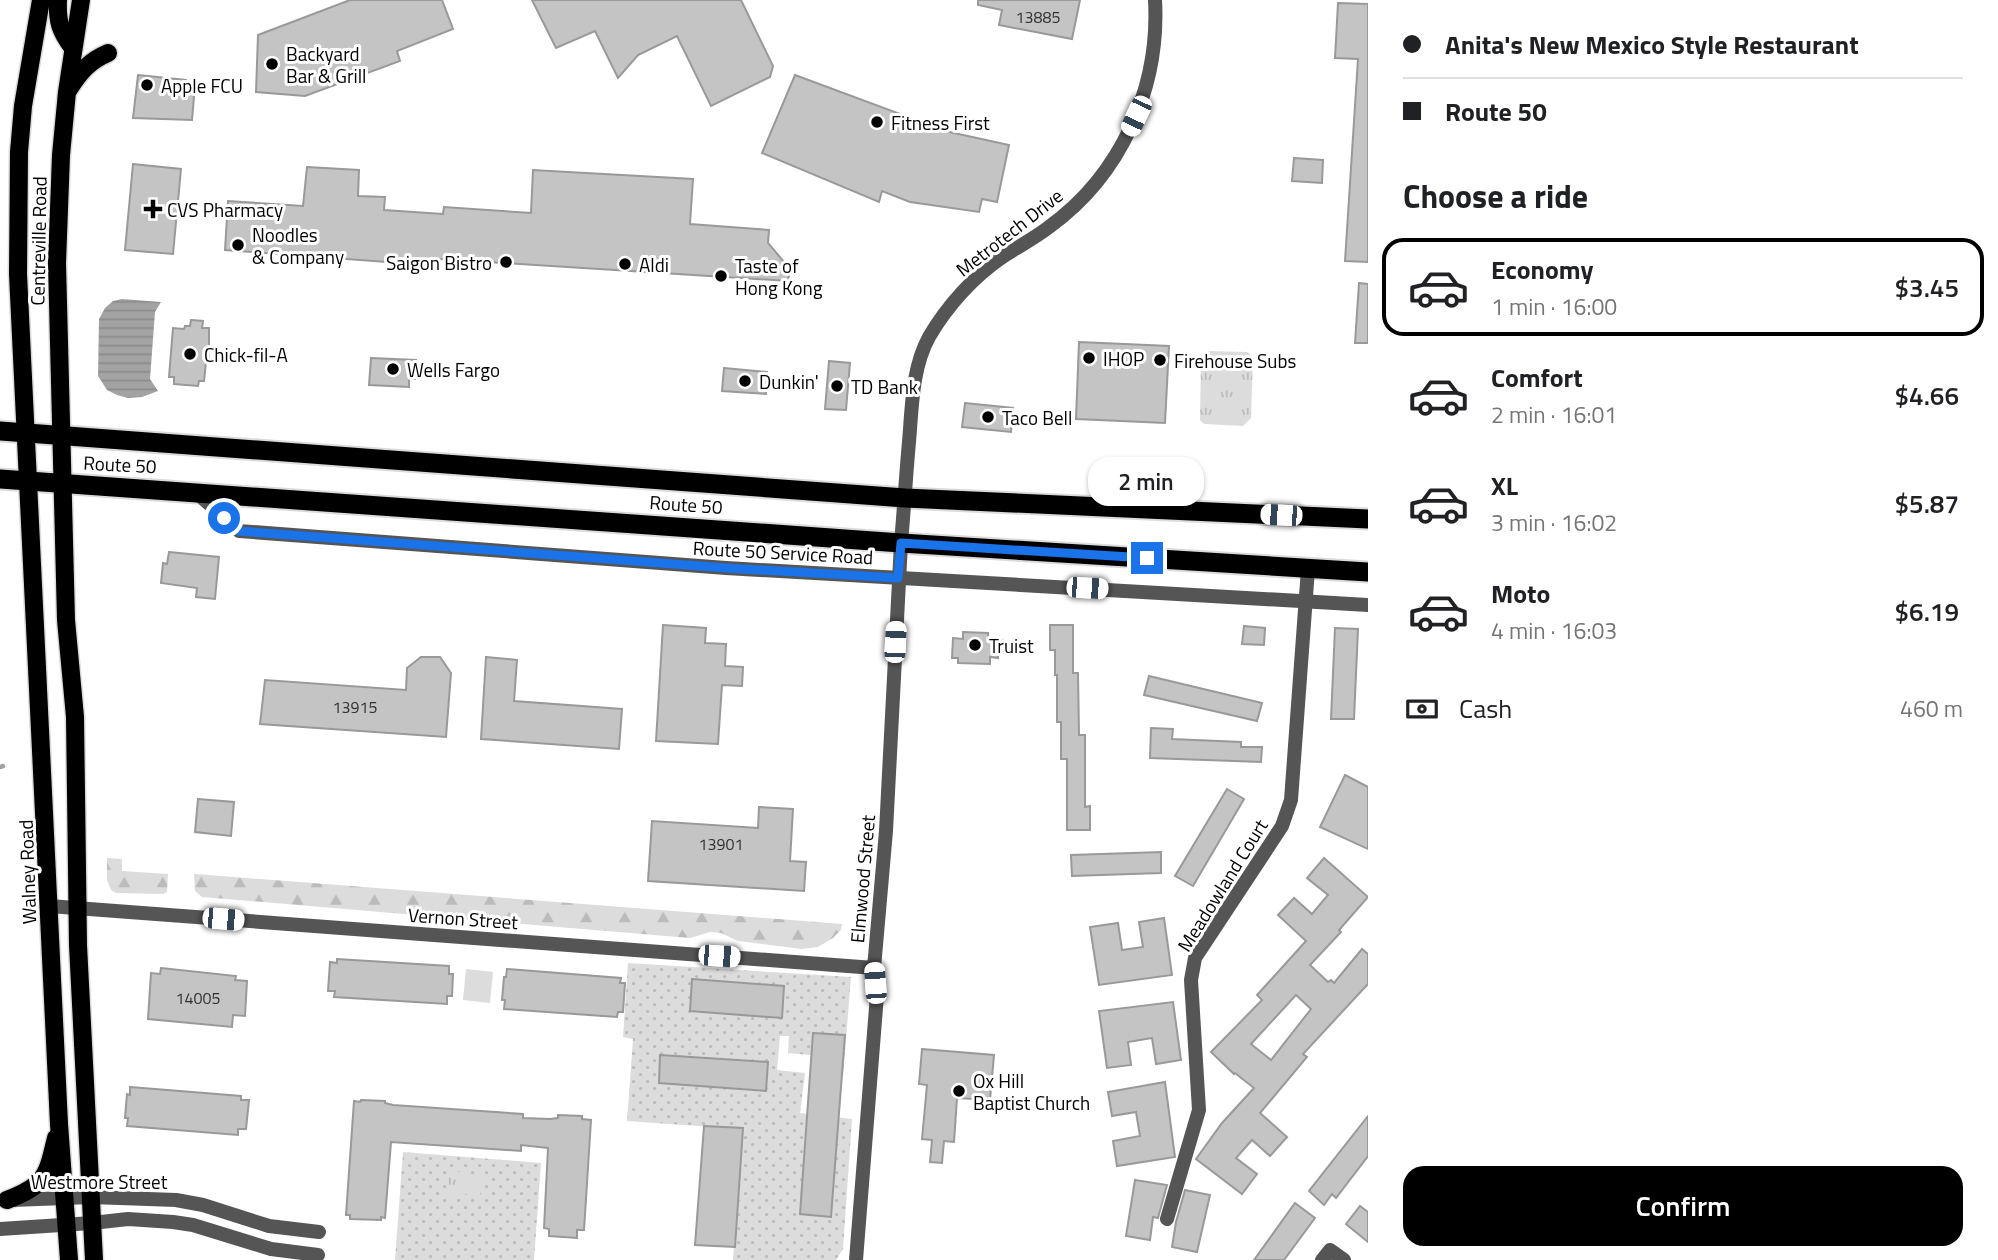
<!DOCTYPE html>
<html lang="en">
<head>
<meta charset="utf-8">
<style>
	body { margin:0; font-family:"Titillium Web",sans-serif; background:#f6f6f6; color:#202124; height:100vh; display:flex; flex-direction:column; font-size:26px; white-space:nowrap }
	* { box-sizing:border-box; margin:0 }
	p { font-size:23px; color:#757577 }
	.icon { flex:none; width:38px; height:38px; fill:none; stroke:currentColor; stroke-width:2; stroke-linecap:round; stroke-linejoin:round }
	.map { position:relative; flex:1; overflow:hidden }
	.details { display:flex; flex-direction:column; background:#fff; width:630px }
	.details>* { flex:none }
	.top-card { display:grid; align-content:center; height:154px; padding:0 35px; background:#fff }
	.end { position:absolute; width:32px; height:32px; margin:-16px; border:9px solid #1a73e8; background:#fff; box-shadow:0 0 0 4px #fff }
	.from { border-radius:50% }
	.bubble { position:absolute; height:49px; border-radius:21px; background:#fff; box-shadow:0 2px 5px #0004; font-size:23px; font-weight:600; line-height:49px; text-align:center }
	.car { position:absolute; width:21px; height:42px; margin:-21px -10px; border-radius:9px; box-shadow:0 0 5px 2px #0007; background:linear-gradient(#fff 24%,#345 0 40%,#fff 0 76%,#345 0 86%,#fff 0) }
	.top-card b { display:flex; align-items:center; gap:24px; height:66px; font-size:26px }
	.top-card b+b { border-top:2px solid #e0e0e0 }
	.top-card i { width:18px; height:18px; background:#202124 }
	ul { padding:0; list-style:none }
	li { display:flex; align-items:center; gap:21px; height:98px; margin:0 14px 10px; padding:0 21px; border:4px solid transparent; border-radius:21px }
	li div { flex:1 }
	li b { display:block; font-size:26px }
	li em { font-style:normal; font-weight:600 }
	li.on { border-color:#000 }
	li>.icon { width:63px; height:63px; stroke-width:1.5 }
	h2 { padding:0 35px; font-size:32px; line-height:84px }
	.pay { display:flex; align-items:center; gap:18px; height:77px; padding:0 35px; font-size:26px }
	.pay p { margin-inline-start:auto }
	.cta { display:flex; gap:14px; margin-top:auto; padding:14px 35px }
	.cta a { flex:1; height:80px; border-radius:21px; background:#000; color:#fff; font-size:28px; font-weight:600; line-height:80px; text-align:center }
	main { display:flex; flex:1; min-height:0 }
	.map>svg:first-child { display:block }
	.grass { fill:url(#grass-dots) }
	.forest { fill:url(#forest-firs) }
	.park { fill:url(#park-tufts) }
	.pitch { fill:#dcdcdc }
	.water { fill:url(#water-rules) }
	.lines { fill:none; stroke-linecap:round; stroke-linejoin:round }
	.stream { stroke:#a3a3a3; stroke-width:4.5 }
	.building { fill:#c4c4c4; stroke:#999; stroke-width:2; fill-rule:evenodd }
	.primary-casing { stroke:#dbdbdb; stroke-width:21 }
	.trunk-casing { stroke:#dbdbdb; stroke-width:23 }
	.minor { stroke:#555; stroke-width:14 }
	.tertiary { stroke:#555; stroke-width:14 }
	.primary { stroke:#000; stroke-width:18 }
	.trunk { stroke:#000; stroke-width:19 }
	.route { stroke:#1a73e8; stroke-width:9 }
	.poi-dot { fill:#000; stroke:#fff; stroke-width:2.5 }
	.labels { text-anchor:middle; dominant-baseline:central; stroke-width:6; stroke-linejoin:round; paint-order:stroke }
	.number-label { font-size:16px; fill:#313131 }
	.poi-label { font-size:19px; fill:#000; stroke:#fff; text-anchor:start }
	.street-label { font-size:19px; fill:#000; stroke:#fff }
</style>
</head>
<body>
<main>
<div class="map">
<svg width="1368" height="1260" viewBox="0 0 1368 1260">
	<defs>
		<pattern id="grass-dots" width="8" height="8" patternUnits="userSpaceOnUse" patternTransform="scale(1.75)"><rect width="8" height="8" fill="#dcdcdc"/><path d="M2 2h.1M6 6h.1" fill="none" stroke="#bbb" stroke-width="1.8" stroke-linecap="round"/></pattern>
		<pattern id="forest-firs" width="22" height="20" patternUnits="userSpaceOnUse" patternTransform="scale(1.75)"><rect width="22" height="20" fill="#dcdcdc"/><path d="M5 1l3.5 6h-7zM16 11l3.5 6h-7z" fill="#bbb"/></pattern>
		<pattern id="park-tufts" width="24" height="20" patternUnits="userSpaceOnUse" patternTransform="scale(1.75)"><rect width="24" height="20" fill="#dcdcdc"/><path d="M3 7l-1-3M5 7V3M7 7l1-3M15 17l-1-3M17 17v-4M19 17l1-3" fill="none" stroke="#bbb"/></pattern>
		<pattern id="water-rules" width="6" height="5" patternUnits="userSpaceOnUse" patternTransform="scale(1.75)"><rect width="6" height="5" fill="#a3a3a3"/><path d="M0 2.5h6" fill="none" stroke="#8b8b8b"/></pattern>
	</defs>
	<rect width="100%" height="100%" fill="#fff"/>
	<g class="grass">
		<polygon points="628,963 851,977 843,1077 818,1074 820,1056 788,1053 789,1036 780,1036 777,1070 805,1073 800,1113 852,1119 843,1249 836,1260 733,1260 742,1129 627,1121 633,1039 623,1037"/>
		<polygon points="403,1152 541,1163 534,1260 395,1260"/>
	</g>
	<g class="forest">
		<polygon points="107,858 122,859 122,871 168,874 167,892 163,894 116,893 111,890 107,880"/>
		<polygon points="194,874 195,874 842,924 841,930 833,938 818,947 802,949 738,941 721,933 710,932 690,938 202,897 195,891"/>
	</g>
	<g class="park">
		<polygon points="1209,351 1248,352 1253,358 1251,418 1243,426 1204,424 1200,420 1201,357"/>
		<polygon points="449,1170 482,1176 480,1196 465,1194 464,1199 446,1197"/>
	</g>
	<polygon class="pitch" points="466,969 493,972 490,1003 463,1000"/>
	<polygon class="water" points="122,299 161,302 155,312 150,379 158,391 142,397 128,398 117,395 107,390 98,376 99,319 105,308 113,301"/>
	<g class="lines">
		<polyline class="stream" points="0,767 3,766"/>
	</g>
	<g class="building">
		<polygon points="350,0 442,0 453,29 397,51 400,61 305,96 256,92 258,35"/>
		<polygon points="532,0 741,0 773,66 770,77 711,106 677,36 638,55 618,78 595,31 556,48"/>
		<polygon points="978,0 1080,0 1072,39 999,25 1002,10 978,5"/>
		<polygon points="1338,3 1368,4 1368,262 1345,261 1358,59 1335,58"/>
		<polygon points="138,75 186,80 194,97 192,120 133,118"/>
		<polygon points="795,75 903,115 913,124 1009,145 997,202 982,199 979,212 910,202 882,191 879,202 762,153"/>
		<polygon points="1294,158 1323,160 1322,183 1292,181"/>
		<polygon points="133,164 181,169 173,254 125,250"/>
		<polygon points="307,167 359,170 358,196 385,197 384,210 443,214 444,207 531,213 533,170 693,179 690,224 769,230 768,243 790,269 788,281 440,259 440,266 225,250 228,201 303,206"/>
		<polygon points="1359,283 1368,284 1368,343 1355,343"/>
		<polygon points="191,320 203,321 202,328 209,328 209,362 206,362 204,381 199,381 198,386 174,384 174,377 169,377 173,328 184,329 185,326 190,326"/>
		<polygon points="1079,342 1169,346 1165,423 1076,419"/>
		<polygon points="371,358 416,360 415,379 409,379 409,387 369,385"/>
		<polygon points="829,361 850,363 846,410 825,409"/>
		<polygon points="724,368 767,372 766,394 722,391"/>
		<polygon points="965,403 1013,408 1011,432 962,427"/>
		<polygon points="169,552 219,557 215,599 196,597 197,588 161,583 163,563 167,564"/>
		<polygon points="663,625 706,628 705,643 726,644 725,666 743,667 742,686 722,685 718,744 656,741"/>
		<polygon points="1050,625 1073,625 1073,673 1078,673 1079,735 1085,735 1085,807 1090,806 1090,830 1067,830 1067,759 1061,759 1061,722 1057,722 1057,675 1055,675 1055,650 1050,650"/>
		<polygon points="1244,626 1265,628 1264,645 1242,644"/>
		<polygon points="1335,628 1358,629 1354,719 1331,719"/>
		<polygon points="963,632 988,633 988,638 1010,642 1010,653 998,653 998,658 990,657 990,664 958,663 958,658 952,658 953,638 963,639"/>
		<polygon points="421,657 440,657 451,673 446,737 260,724 265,680 406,690 407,668"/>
		<polygon points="486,657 517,660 514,701 622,709 619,749 481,739"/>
		<polygon points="1149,676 1262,703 1257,721 1144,695"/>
		<polygon points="1151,728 1173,729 1172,739 1241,742 1241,747 1262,747 1261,762 1150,758"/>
		<polygon points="1345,775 1368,787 1368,849 1320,827"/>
		<polygon points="1227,789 1244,799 1193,886 1175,876"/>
		<polygon points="198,799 234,802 231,836 195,832"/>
		<polygon points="759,807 793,809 790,861 806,862 804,891 648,881 652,821 758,828"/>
		<polygon points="1161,852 1161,873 1072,876 1071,855"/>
		<path d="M1324,858L1368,897L1339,930L1341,932L1310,965L1328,982L1331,980L1334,983L1362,949L1368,954V984L1303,1054L1307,1057L1260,1113L1287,1137L1270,1156L1252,1140L1236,1158L1257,1174L1242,1194L1196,1159L1222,1123L1254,1088L1235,1073L1234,1074L1211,1052L1262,1000L1257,995L1306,941L1278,915L1294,898L1312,914L1328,895L1307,878ZM1296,995L1311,1009L1271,1060L1251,1044Z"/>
		<polygon points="1164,918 1172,975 1099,985 1090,927 1118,923 1122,950 1143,947 1139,922"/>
		<polygon points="337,959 449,966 449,974 453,974 452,996 447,996 447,1004 334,997 335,991 328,991 330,962 337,963"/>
		<polygon points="161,968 236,976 235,980 247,981 245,1016 233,1015 232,1027 148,1019 151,973 160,974"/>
		<polygon points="507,969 621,978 620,983 625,983 623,1012 618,1012 617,1017 504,1009 505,1000 502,1000 504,977 506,977"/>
		<polygon points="692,979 784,986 782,1018 690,1011"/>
		<polygon points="1173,1002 1181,1060 1156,1064 1152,1038 1128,1042 1131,1065 1107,1068 1099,1011"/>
		<polygon points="813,1033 845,1035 831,1217 800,1214"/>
		<polygon points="922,1049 994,1055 990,1100 957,1098 954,1142 944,1141 942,1163 930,1162 932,1140 922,1139 927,1085 919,1084"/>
		<polygon points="660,1055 768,1062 766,1091 659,1083"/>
		<polygon points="1165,1082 1175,1157 1117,1166 1113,1141 1140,1136 1136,1112 1112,1116 1108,1092"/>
		<polygon points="130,1087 241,1096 241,1100 249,1100 246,1129 238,1129 238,1135 127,1126 128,1118 125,1118 127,1094 130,1095"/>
		<polygon points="361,1100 385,1101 385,1103 393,1105 523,1114 523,1118 550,1119 558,1118 558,1115 582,1116 582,1119 591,1120 584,1230 577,1230 577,1238 549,1236 549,1229 544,1228 548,1148 521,1145 521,1151 391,1142 385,1218 381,1217 381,1220 350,1219 350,1215 346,1215 354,1101 360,1102"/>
		<polygon points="1368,1116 1368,1156 1336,1198 1332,1194 1324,1205 1309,1191"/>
		<polygon points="704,1126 743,1128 735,1247 695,1245"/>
		<polygon points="1135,1180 1167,1185 1158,1218 1153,1217 1150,1240 1126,1236"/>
		<polygon points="1185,1190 1210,1195 1197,1252 1172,1247 1176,1222"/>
		<polygon points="1295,1203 1315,1218 1284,1260 1254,1260"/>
		<polygon points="1360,1206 1368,1212 1368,1242 1346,1224"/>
	</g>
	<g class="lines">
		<defs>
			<g id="primary">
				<polyline points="41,0 23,106 19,152 18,274 59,1124 69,1260"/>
				<path d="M58,0C57,21 60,31 73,48"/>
				<polyline points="81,0 67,92 61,155 57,263 66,620 75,717 78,945 94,1260"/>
				<path d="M69,89C80,72 89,61 108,53"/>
				<path d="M7,1200C46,1185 47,1176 56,1138"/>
			</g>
			<g id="trunk">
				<polyline points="0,431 905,498 1368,519"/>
				<polyline points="0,479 901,543 1368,572"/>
			</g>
		</defs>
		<use href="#primary" class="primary-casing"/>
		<use href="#trunk" class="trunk-casing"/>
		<g class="minor">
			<polyline points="197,493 239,531 726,568 1368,605"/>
			<polyline points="49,906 874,968"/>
			<polyline points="91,1197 176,1200 203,1205 269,1226 319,1232"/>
			<polyline points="1167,1219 1199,1110 1191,980 1195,958 1282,826 1291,800 1308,569"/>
			<polyline points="92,1223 128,1219 173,1222 193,1225 271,1249 318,1255"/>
			<polyline points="856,1260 877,995 874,968 886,831 901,543"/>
			<polyline points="1322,1260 1330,1250 1344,1260"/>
		</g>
		<g class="tertiary">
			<path d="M901,543C904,509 906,475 909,442C912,407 912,368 929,337C947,306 974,276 1004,256C1019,246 1035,238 1049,227C1121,175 1160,88 1155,0"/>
			<polyline points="12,1200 91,1197"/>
			<polyline points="0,1229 92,1223"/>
		</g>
		<use href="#primary" class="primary"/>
		<use href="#trunk" class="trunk"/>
	</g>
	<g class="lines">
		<polyline class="route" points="224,518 239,531 726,568 898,578 901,543 1147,558"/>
	</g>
	<g class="poi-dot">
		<circle cx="272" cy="64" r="7"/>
		<circle cx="147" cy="85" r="7"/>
		<circle cx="877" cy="122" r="7"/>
		<path d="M149.5 198.5h7v7h7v7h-7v7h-7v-7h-7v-7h7z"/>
		<circle cx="238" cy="245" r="7"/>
		<circle cx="506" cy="262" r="7"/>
		<circle cx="625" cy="264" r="7"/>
		<circle cx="721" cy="276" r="7"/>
		<circle cx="190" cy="354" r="7"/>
		<circle cx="1089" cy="358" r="7"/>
		<circle cx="1160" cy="360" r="7"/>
		<circle cx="393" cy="369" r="7"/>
		<circle cx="745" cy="381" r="7"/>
		<circle cx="837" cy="386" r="7"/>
		<circle cx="988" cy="417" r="7"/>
		<circle cx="975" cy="645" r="7"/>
		<circle cx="959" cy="1091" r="7"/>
	</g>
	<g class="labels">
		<g class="number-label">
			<text x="1038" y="17">13885</text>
			<text x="355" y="707">13915</text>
			<text x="721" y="844">13901</text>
			<text x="198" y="998">14005</text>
		</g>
		<g class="poi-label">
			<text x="286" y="53">Backyard<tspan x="286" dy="22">Bar &amp; Grill</tspan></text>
			<text x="161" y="85">Apple FCU</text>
			<text x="891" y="122">Fitness First</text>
			<text x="167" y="209">CVS Pharmacy</text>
			<text x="252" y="234">Noodles<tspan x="252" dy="22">&amp; Company</tspan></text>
			<text x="492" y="262" text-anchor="end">Saigon Bistro</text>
			<text x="639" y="264">Aldi</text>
			<text x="735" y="265">Taste of<tspan x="735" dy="22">Hong Kong</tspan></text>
			<text x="204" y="354">Chick-fil-A</text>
			<text x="1103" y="358">IHOP</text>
			<text x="1174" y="360">Firehouse Subs</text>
			<text x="407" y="369">Wells Fargo</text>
			<text x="759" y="381">Dunkin'</text>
			<text x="851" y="386">TD Bank</text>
			<text x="1002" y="417">Taco Bell</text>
			<text x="989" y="645">Truist</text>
			<text x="973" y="1080">Ox Hill<tspan x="973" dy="22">Baptist Church</tspan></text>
		</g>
		<g class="street-label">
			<text transform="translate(1009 232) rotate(-38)">Metrotech Drive</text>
			<text transform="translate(38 241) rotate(-89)">Centreville Road</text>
			<text transform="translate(120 464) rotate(3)">Route 50</text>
			<text transform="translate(686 504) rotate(4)">Route 50</text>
			<text transform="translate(783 552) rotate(3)">Route 50 Service Road</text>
			<text transform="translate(27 872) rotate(-92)">Walney Road</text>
			<text transform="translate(862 879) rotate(-85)">Elmwood Street</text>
			<text transform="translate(1222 885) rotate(-58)">Meadowland Court</text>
			<text transform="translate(463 918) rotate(4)">Vernon Street</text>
			<text x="99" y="1181">Westmore Street</text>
		</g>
	</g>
</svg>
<i class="end from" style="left:224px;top:518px"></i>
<i class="end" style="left:1147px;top:558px"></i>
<div class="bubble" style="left:1088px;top:457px;width:116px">2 min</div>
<i class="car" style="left:1136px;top:116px;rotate:205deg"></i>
<i class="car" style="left:1281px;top:515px;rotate:273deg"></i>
<i class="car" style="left:1087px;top:588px;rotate:93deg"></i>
<i class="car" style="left:895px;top:642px;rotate:3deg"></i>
<i class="car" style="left:223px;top:919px;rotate:95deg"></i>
<i class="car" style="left:719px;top:956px;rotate:94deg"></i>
<i class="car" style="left:875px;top:983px;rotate:356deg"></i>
</div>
<section class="details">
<div class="top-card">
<b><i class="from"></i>Anita's New Mexico Style Restaurant</b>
<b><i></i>Route 50</b>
</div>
<h2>Choose a ride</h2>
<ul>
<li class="on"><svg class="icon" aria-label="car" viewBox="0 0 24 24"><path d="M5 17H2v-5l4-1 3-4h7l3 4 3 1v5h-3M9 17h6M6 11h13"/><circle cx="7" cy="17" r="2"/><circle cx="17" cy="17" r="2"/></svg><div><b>Economy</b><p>1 min · 16:00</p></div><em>$3.45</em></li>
<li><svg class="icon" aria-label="car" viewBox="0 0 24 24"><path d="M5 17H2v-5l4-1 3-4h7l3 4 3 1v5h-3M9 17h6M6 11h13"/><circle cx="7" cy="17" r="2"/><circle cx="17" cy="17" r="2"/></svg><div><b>Comfort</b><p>2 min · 16:01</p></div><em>$4.66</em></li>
<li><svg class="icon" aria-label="car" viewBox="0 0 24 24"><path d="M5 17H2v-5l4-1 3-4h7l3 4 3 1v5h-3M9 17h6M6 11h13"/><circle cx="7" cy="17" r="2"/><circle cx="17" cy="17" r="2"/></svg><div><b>XL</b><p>3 min · 16:02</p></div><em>$5.87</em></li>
<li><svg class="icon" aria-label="car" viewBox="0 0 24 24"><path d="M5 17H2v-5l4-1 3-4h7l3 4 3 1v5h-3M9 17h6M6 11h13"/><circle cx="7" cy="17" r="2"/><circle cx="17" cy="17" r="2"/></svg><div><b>Moto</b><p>4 min · 16:03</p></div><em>$6.19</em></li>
</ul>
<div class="pay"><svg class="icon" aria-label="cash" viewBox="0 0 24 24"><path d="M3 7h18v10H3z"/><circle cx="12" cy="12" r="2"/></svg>Cash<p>460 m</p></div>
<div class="cta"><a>Confirm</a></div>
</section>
</main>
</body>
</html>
